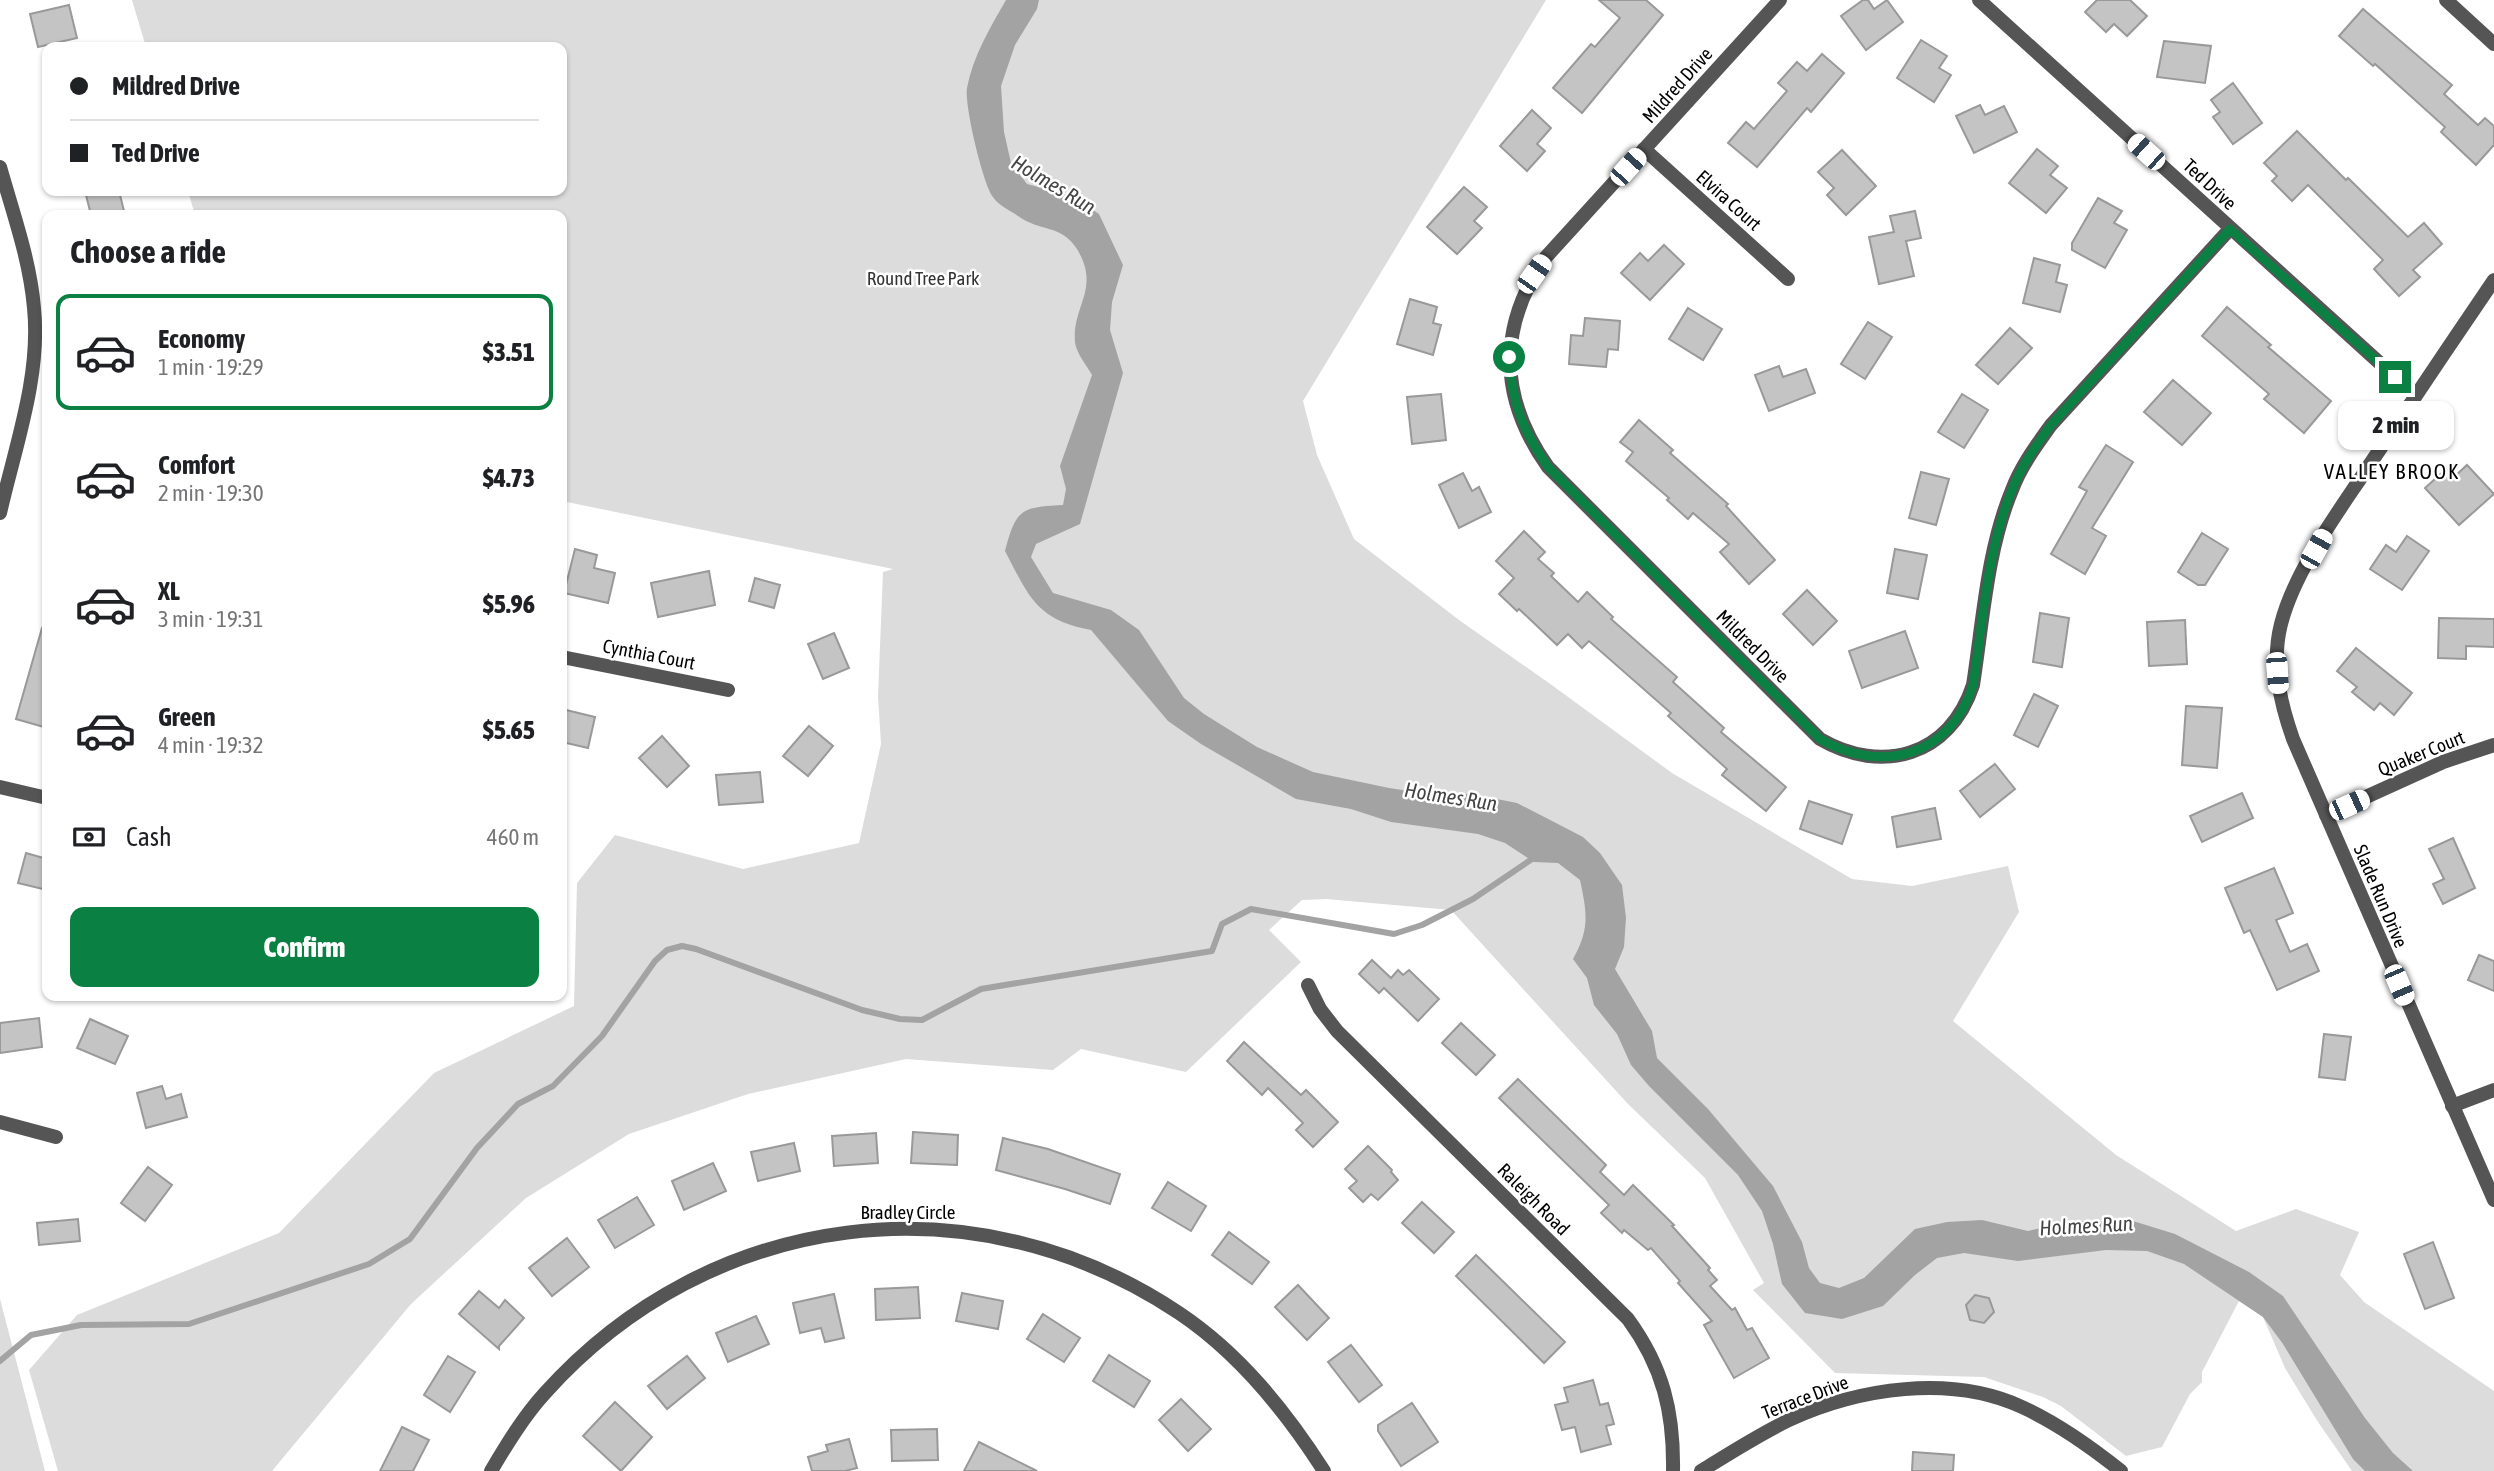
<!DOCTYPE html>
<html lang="en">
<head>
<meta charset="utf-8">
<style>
	body { margin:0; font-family:"Asap Condensed",sans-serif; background:#f2f2f2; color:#202124; height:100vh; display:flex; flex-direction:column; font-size:26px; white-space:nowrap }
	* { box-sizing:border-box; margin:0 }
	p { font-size:23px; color:#757577 }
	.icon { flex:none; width:38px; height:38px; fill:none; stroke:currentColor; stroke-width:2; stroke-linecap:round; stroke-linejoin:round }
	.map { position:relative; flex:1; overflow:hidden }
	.side { position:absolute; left:42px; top:210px; width:525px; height:791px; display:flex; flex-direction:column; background:#fff; border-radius:14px; box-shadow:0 2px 5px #0004 }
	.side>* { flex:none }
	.top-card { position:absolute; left:42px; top:42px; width:525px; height:154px; border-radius:14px; box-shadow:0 2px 5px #0004; display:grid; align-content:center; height:154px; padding:0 28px; background:#fff }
	.end { position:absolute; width:32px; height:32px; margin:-16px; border:9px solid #0b8043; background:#fff; box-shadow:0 0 0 4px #fff }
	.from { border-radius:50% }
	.bubble { position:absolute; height:49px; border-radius:14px; background:#fff; box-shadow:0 2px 5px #0004; font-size:23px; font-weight:800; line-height:49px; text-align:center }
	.car { position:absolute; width:21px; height:42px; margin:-21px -10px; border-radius:9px; box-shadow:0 0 5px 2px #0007; background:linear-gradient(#fff 24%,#345 0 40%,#fff 0 76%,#345 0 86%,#fff 0) }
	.top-card b { display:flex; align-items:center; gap:24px; height:66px; font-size:26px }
	.top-card b+b { border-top:2px solid #e0e0e0 }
	.top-card i { width:18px; height:18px; background:#202124 }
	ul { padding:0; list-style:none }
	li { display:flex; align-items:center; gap:21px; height:116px; margin:0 14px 10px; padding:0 14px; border:4px solid transparent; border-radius:14px }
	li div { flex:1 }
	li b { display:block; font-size:26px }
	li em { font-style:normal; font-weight:800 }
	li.active { border-color:#0b8043 }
	li>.icon { width:63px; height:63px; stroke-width:1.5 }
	h2 { padding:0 28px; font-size:32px; line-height:84px }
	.pay { display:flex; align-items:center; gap:18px; height:77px; padding:0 28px; font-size:26px }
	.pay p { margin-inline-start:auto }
	.button { display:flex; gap:14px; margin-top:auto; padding:14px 28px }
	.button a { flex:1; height:80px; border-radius:14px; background:#0b8043; color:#fff; font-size:28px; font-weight:800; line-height:80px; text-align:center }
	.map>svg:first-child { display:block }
	.green { fill:#dcdcdc }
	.water { fill:#a3a3a3 }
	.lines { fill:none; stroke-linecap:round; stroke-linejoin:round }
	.stream { stroke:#a3a3a3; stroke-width:6 }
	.building { fill:#c4c4c4; stroke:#999; stroke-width:2 }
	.minor { stroke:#555; stroke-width:14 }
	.route { stroke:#0b8043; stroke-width:9 }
	.labels { text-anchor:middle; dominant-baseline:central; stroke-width:5; stroke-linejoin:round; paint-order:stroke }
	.street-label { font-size:19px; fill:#000; stroke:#fff }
	.park-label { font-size:19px; fill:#333; stroke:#fff }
	.water-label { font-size:21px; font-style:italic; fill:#444; stroke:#fff }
	.neighbourhood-label { font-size:21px; letter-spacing:2px; fill:#000; stroke:#fff }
</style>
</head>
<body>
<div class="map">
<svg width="2494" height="1471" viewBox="0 0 2494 1471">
	<rect width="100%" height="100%" fill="#fff"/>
	<g class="green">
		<polygon points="132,0 1546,0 1303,401 1317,455 1354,539 1459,620 1549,683 1672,773 1852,879 1912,886 2008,866 2019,912 1953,1021 2116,1155 2236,1231 2296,1209 2359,1232 2340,1275 2364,1302 2494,1391 2494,1471 2352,1471 2318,1422 2285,1368 2263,1317 2239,1301 2202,1372 2202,1382 2190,1394 2162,1447 2126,1456 2061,1406 2043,1397 1984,1377 1835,1373 1753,1290 1764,1283 1705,1178 1628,1104 1451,910 1326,899 1302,900 1269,930 1301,962 1186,1072 1081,1049 1053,1070 906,1059 748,1094 629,1134 526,1198 411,1304 272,1471 58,1471 29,1370 77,1315 279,1233 434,1073 574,1006 577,883 615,835 743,869 859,843 881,744 878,696 883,572 893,569 562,501 562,215 195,215 188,191 562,191 562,47 146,47"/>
		<polygon points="0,1299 45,1471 0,1471"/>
	</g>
	<path class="water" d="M1006,0H1039L1037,9L1015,45L1001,86L1004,132L1011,163L1027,184L1072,196L1099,214L1123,265L1112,302L1110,330L1123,373L1080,524L1036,544L1031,557L1053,593L1111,610L1139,630L1184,698L1204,714L1257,747L1313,772L1389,788L1423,793L1471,794L1517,803L1583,837L1600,853L1622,885L1626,918L1624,947L1615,969L1652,1031L1657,1058L1708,1109L1773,1186L1802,1242L1809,1268L1820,1283L1839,1288L1864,1278L1915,1229L1947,1222L1982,1220L2028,1231L2071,1221H2133L2175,1234L2249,1272L2283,1296L2365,1418L2393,1453L2413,1471H2365L2353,1459L2283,1344L2263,1317L2184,1264L2147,1251L2106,1250L2018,1261L1964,1253L1937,1258L1915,1275L1883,1306L1842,1319L1805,1313L1782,1284L1773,1244L1762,1211L1738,1175L1649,1086L1631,1065L1617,1034L1594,1005L1587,978L1573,959C1590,929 1587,913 1580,880L1558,863L1534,862L1505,843L1478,834L1391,822L1351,809L1296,799L1201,744L1168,721L1091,630C1037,620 1029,597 1005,551C1016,509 1021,507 1063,505L1066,489L1060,466L1092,375C1087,366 1076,353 1075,342C1072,305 1101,289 1077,249C1061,224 1040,232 1018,216C1011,211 998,205 993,197C983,184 964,104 967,88C973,56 990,28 1006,0Z"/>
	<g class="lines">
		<polyline class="stream" points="0,1361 31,1335 81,1325 189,1324 369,1264 410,1239 477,1148 518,1104 553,1086 602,1036 655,961 667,950 682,946 696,949 862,1010 900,1019 922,1020 981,989 1212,951 1222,924 1251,909 1394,934 1422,925 1473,899 1535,857"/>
	</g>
	<g class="building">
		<polygon points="1599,0 1646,0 1663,15 1582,113 1553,88 1591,44 1595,47 1620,18"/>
		<polygon points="1863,0 1868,0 1874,9 1887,0 1903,22 1866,50 1841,16"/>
		<polygon points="2097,0 2130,0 2147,16 2127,36 2114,24 2106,32 2085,12"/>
		<polygon points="69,5 77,38 38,47 30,14"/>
		<polygon points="2363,9 2452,85 2444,94 2478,125 2485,118 2494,126 2494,145 2476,165 2441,132 2445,127 2375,64 2373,66 2339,36"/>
		<polygon points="1921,40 1947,56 1939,68 1951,75 1934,102 1897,78"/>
		<polygon points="2164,41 2211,46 2205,83 2157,77"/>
		<polygon points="1822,54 1844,73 1811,112 1807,108 1757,167 1728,143 1746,122 1754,129 1787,91 1778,83 1797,62 1807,71"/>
		<polygon points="2233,83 2262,123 2233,144 2213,117 2220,112 2211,100"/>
		<polygon points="1980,105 1985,115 2004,106 2017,132 1974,153 1956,116"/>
		<polygon points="1532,110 1551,128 1537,144 1545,151 1527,171 1500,146"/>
		<polygon points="2297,131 2346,180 2348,178 2408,237 2424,223 2442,244 2413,270 2420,277 2399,296 2374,269 2383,260 2308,185 2292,201 2272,181 2277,176 2264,163"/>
		<polygon points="2037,149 2058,166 2050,175 2067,188 2046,213 2009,183"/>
		<polygon points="1842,150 1876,186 1846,215 1827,195 1834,188 1818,172"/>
		<polygon points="1464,187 1487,207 1474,221 1482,228 1457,254 1427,227"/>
		<polygon points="85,191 119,191 125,215 91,215"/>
		<polygon points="2098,198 2122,211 2114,223 2127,230 2105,268 2072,250 2072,243"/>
		<polygon points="1915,211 1921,238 1906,241 1914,276 1879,284 1869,237 1894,232 1890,216"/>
		<polygon points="1664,245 1684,264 1650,300 1621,273 1640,253 1648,261"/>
		<polygon points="2034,258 2060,265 2056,282 2067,285 2060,312 2023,303"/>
		<polygon points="1410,299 1437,307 1433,323 1441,325 1433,355 1397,344"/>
		<polygon points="2227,307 2271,345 2268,347 2331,401 2304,433 2264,399 2269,394 2202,336"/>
		<polygon points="1688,308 1722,329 1703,360 1669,339"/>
		<polygon points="1585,318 1620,321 1618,350 1608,349 1606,367 1569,364 1571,335 1583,336"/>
		<polygon points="1868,322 1892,337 1865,379 1841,364"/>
		<polygon points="2010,328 2032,348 1998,384 1976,365"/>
		<polygon points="1779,366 1783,377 1806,369 1815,393 1769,411 1755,375"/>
		<polygon points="2173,380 2211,413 2182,445 2144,412"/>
		<polygon points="1441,394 1446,440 1412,444 1407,397"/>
		<polygon points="1962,394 1988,410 1964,448 1938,432"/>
		<polygon points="1639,420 1673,450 1670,453 1728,504 1726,506 1775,560 1749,584 1720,552 1729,544 1693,513 1688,519 1667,500 1669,498 1626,461 1633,452 1620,442"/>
		<polygon points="2106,445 2133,462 2092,528 2106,536 2085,574 2051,554 2087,491 2079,487"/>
		<polygon points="2467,465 2494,494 2459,525 2425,488 2446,469 2454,477"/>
		<polygon points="1921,472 1949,479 1936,525 1909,518"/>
		<polygon points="1463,473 1472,491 1479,487 1491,512 1459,528 1439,485"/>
		<polygon points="1524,531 1545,552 1538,559 1554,573 1551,576 1578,602 1587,592 1613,617 1611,619 1677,677 1673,682 1724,728 1721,732 1786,787 1766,811 1722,775 1727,769 1668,716 1671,713 1589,641 1582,648 1568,634 1557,645 1519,609 1517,611 1499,594 1514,578 1496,561"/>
		<polygon points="2202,533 2228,549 2205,585 2198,585 2178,572"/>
		<polygon points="2407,536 2429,551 2402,590 2370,569 2386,545 2396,552"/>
		<polygon points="575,549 597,555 594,568 615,573 608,603 564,593"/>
		<polygon points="1895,549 1927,555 1918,599 1887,593"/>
		<polygon points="709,571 715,605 658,617 651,583"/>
		<polygon points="755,578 780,585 774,608 749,601"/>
		<polygon points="1807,590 1837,621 1813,645 1783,614"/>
		<polygon points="2040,613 2069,618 2062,667 2033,662"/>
		<polygon points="2439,618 2494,619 2494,647 2466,646 2466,659 2438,658"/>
		<polygon points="2185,620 2187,664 2149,666 2147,622"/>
		<polygon points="42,628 47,629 47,728 16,719"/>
		<polygon points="1905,631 1918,668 1862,688 1849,651"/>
		<polygon points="834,633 849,668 823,679 808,644"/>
		<polygon points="2356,648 2412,693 2394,715 2380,703 2374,710 2352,692 2357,687 2337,671"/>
		<polygon points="2034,694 2058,706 2038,747 2014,735"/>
		<polygon points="2186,706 2222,708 2217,768 2182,765"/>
		<polygon points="562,709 595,717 588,748 562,742"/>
		<polygon points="809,726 833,746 808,776 783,756"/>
		<polygon points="662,736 689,766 667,787 639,758"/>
		<polygon points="1995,764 2015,789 1980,817 1960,791"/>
		<polygon points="760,772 763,802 719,805 716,775"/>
		<polygon points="2242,793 2253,818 2202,842 2190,816"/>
		<polygon points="1809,801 1852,815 1842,844 1800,829"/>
		<polygon points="1935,808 1941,839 1897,847 1892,817"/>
		<polygon points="2453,838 2475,888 2443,904 2433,884 2444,879 2429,849"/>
		<polygon points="26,853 47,859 47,890 18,883"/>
		<polygon points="2274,868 2293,913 2276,920 2290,952 2307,944 2319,971 2277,990 2250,930 2244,933 2225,888"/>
		<polygon points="2479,955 2494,961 2494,991 2468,980"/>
		<polygon points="1372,960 1391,978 1398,970 1403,975 1409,970 1439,999 1418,1021 1384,988 1379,993 1359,974"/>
		<polygon points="39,1018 42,1047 0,1053 0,1023"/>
		<polygon points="90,1019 128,1036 115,1064 77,1048"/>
		<polygon points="1461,1023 1495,1055 1476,1075 1442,1043"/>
		<polygon points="2324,1034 2351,1037 2345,1080 2319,1077"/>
		<polygon points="1244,1042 1301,1095 1306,1090 1338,1122 1313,1147 1296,1130 1303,1123 1268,1088 1262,1095 1227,1061"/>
		<polygon points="1518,1079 1606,1165 1600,1172 1624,1195 1633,1185 1674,1225 1672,1226 1710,1268 1708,1270 1717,1280 1710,1286 1732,1310 1735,1308 1747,1330 1752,1328 1769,1358 1734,1378 1704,1325 1712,1321 1678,1283 1680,1281 1651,1248 1648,1250 1624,1230 1622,1233 1601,1213 1609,1205 1499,1098"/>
		<polygon points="162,1086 166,1099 181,1094 187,1117 146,1128 137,1093"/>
		<polygon points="913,1132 958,1135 957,1165 911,1163"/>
		<polygon points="876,1133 878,1163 834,1166 832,1136"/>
		<polygon points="1003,1138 1048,1149 1120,1174 1110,1204 1065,1189 996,1170"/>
		<polygon points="794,1143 800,1171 758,1181 751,1152"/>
		<polygon points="1368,1146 1392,1170 1391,1172 1398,1180 1378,1200 1371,1194 1363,1202 1349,1188 1357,1181 1345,1169"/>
		<polygon points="713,1163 726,1191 684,1210 672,1181"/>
		<polygon points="148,1167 172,1185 145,1221 121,1203"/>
		<polygon points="1168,1182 1206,1206 1191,1231 1152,1208"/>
		<polygon points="637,1197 654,1225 615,1248 598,1220"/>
		<polygon points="1422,1202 1454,1232 1434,1253 1402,1223"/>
		<polygon points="78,1219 80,1241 39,1245 37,1223"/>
		<polygon points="1229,1232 1269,1262 1252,1284 1212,1255"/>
		<polygon points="567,1238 589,1267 552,1296 529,1268"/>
		<polygon points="2433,1242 2454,1298 2425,1309 2404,1254"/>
		<polygon points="1476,1255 1565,1342 1544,1363 1456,1276"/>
		<polygon points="1298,1285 1329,1318 1307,1340 1275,1307"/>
		<polygon points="918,1287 920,1318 876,1320 875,1289"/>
		<polygon points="479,1291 499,1308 505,1300 524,1318 499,1346 499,1349 459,1314"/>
		<polygon points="962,1293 1003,1301 998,1329 956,1321"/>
		<polygon points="834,1294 844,1338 825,1342 821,1328 800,1333 793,1303"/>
		<polygon points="1975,1295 1989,1298 1994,1312 1984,1323 1970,1320 1966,1305"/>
		<polygon points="1043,1314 1080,1338 1064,1362 1027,1339"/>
		<polygon points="756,1316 769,1344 728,1362 716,1333"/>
		<polygon points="1351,1345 1382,1385 1359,1402 1328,1362"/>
		<polygon points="1109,1355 1150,1381 1134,1407 1093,1381"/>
		<polygon points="448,1356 475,1372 450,1412 424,1395"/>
		<polygon points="687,1356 705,1378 667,1409 648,1386"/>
		<polygon points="1593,1380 1600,1405 1608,1403 1614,1424 1606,1426 1611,1444 1581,1452 1575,1427 1562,1430 1555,1405 1568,1402 1564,1388"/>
		<polygon points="1181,1399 1211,1429 1188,1451 1159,1420"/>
		<polygon points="615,1402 652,1437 621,1471 583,1436"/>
		<polygon points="1412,1403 1438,1442 1401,1466 1378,1431 1378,1425"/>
		<polygon points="402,1427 429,1440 413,1471 380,1471"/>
		<polygon points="937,1429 938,1460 892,1461 891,1430"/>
		<polygon points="849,1439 857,1468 845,1471 812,1471 808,1457 828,1451 826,1445"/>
		<polygon points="979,1442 1037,1471 964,1471"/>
		<polygon points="1913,1452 1954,1455 1953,1471 1912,1471"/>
	</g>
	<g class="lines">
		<g class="minor">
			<path d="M1780,0L1546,257C1497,327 1499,398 1548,467L1820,739C1882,775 1950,756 1973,685C1983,621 1987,550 2012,490C2021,466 2036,446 2051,425L2230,229"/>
			<polyline points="1979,0 2415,395"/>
			<polyline points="2446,0 2494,44"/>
			<polyline points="1644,149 1788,279"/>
			<path d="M0,167C13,213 30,260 34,308C41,376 15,447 0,513"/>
			<path d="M2494,280C2449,346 2404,413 2360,479C2331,522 2294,574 2281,624C2271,663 2280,702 2293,739L2494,1200"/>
			<polyline points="562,657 728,690"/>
			<polyline points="0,787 47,798"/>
			<polyline points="2326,815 2443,762 2494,745"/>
			<path d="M1308,985L1320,1009L1337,1031L1628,1319C1663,1367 1674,1412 1673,1471"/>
			<polyline points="2452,1106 2494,1090"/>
			<polyline points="0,1122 56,1137"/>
			<path d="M491,1471C507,1444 524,1416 545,1393C710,1209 974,1176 1179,1313C1239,1353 1285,1410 1324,1471"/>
			<path d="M1701,1471C1730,1453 1758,1435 1789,1420C1859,1388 1950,1374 2022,1407C2057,1423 2091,1447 2121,1471"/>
		</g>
	</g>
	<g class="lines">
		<path class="route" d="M1509,357C1512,402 1522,430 1548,467L1820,739C1882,775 1951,756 1973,685C1983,620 1987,550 2012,490C2021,466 2036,446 2051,425L2230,229L2395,377"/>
	</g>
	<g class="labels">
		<g class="street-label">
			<text transform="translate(1677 85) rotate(-48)">Mildred Drive</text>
			<text transform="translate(2210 184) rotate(43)">Ted Drive</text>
			<text transform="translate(1729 200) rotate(42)">Elvira Court</text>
			<text transform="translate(1753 646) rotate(45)">Mildred Drive</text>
			<text transform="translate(649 654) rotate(11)">Cynthia Court</text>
			<text transform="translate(2421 753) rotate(-22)">Quaker Court</text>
			<text transform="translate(2381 896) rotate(67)">Slade Run Drive</text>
			<text transform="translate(1534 1199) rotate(45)">Raleigh Road</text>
			<text x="908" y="1212">Bradley Circle</text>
			<text transform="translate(1805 1397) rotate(-21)">Terrace Drive</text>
		</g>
		<g class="park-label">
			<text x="923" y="278">Round Tree Park</text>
		</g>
		<g class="water-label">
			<text transform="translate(1054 184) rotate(31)">Holmes Run</text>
			<text transform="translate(1451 796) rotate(9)">Holmes Run</text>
			<text transform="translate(2086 1225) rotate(-3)">Holmes Run</text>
		</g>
		<g class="neighbourhood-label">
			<text x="2392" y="471">VALLEY BROOK</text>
		</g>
	</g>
</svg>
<i class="end from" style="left:1509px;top:357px"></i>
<i class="end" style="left:2395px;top:377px"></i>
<div class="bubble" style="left:2338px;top:401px;width:116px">2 min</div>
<i class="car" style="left:2146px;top:152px;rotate:312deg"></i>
<i class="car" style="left:1628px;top:167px;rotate:42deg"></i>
<i class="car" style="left:1534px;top:274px;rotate:35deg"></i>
<i class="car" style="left:2316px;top:549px;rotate:29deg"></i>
<i class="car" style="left:2277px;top:673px;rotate:176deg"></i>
<i class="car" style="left:2349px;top:805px;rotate:66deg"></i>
<i class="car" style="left:2399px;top:985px;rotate:157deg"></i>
<div class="top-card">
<b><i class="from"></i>Mildred Drive</b>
<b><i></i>Ted Drive</b>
</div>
<section class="side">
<h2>Choose a ride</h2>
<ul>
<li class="active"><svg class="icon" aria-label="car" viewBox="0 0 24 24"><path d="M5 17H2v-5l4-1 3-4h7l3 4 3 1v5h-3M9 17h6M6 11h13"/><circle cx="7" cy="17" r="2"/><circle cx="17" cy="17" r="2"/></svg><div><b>Economy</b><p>1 min · 19:29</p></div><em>$3.51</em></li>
<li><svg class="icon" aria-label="car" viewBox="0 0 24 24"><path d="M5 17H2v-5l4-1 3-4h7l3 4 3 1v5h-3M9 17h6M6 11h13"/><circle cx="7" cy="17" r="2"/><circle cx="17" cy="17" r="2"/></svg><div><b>Comfort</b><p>2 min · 19:30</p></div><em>$4.73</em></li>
<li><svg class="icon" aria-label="car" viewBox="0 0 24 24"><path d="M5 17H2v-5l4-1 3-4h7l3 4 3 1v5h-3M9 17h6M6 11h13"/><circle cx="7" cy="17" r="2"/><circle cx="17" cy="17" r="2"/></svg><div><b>XL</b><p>3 min · 19:31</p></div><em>$5.96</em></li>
<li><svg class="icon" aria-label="car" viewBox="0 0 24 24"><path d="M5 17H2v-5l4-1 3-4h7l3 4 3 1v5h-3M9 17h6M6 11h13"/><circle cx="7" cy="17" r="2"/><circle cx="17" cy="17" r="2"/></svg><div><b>Green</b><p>4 min · 19:32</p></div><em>$5.65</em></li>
</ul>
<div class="pay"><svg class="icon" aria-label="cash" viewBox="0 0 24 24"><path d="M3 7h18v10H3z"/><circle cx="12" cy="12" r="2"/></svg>Cash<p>460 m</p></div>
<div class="button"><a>Confirm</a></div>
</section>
</div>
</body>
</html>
